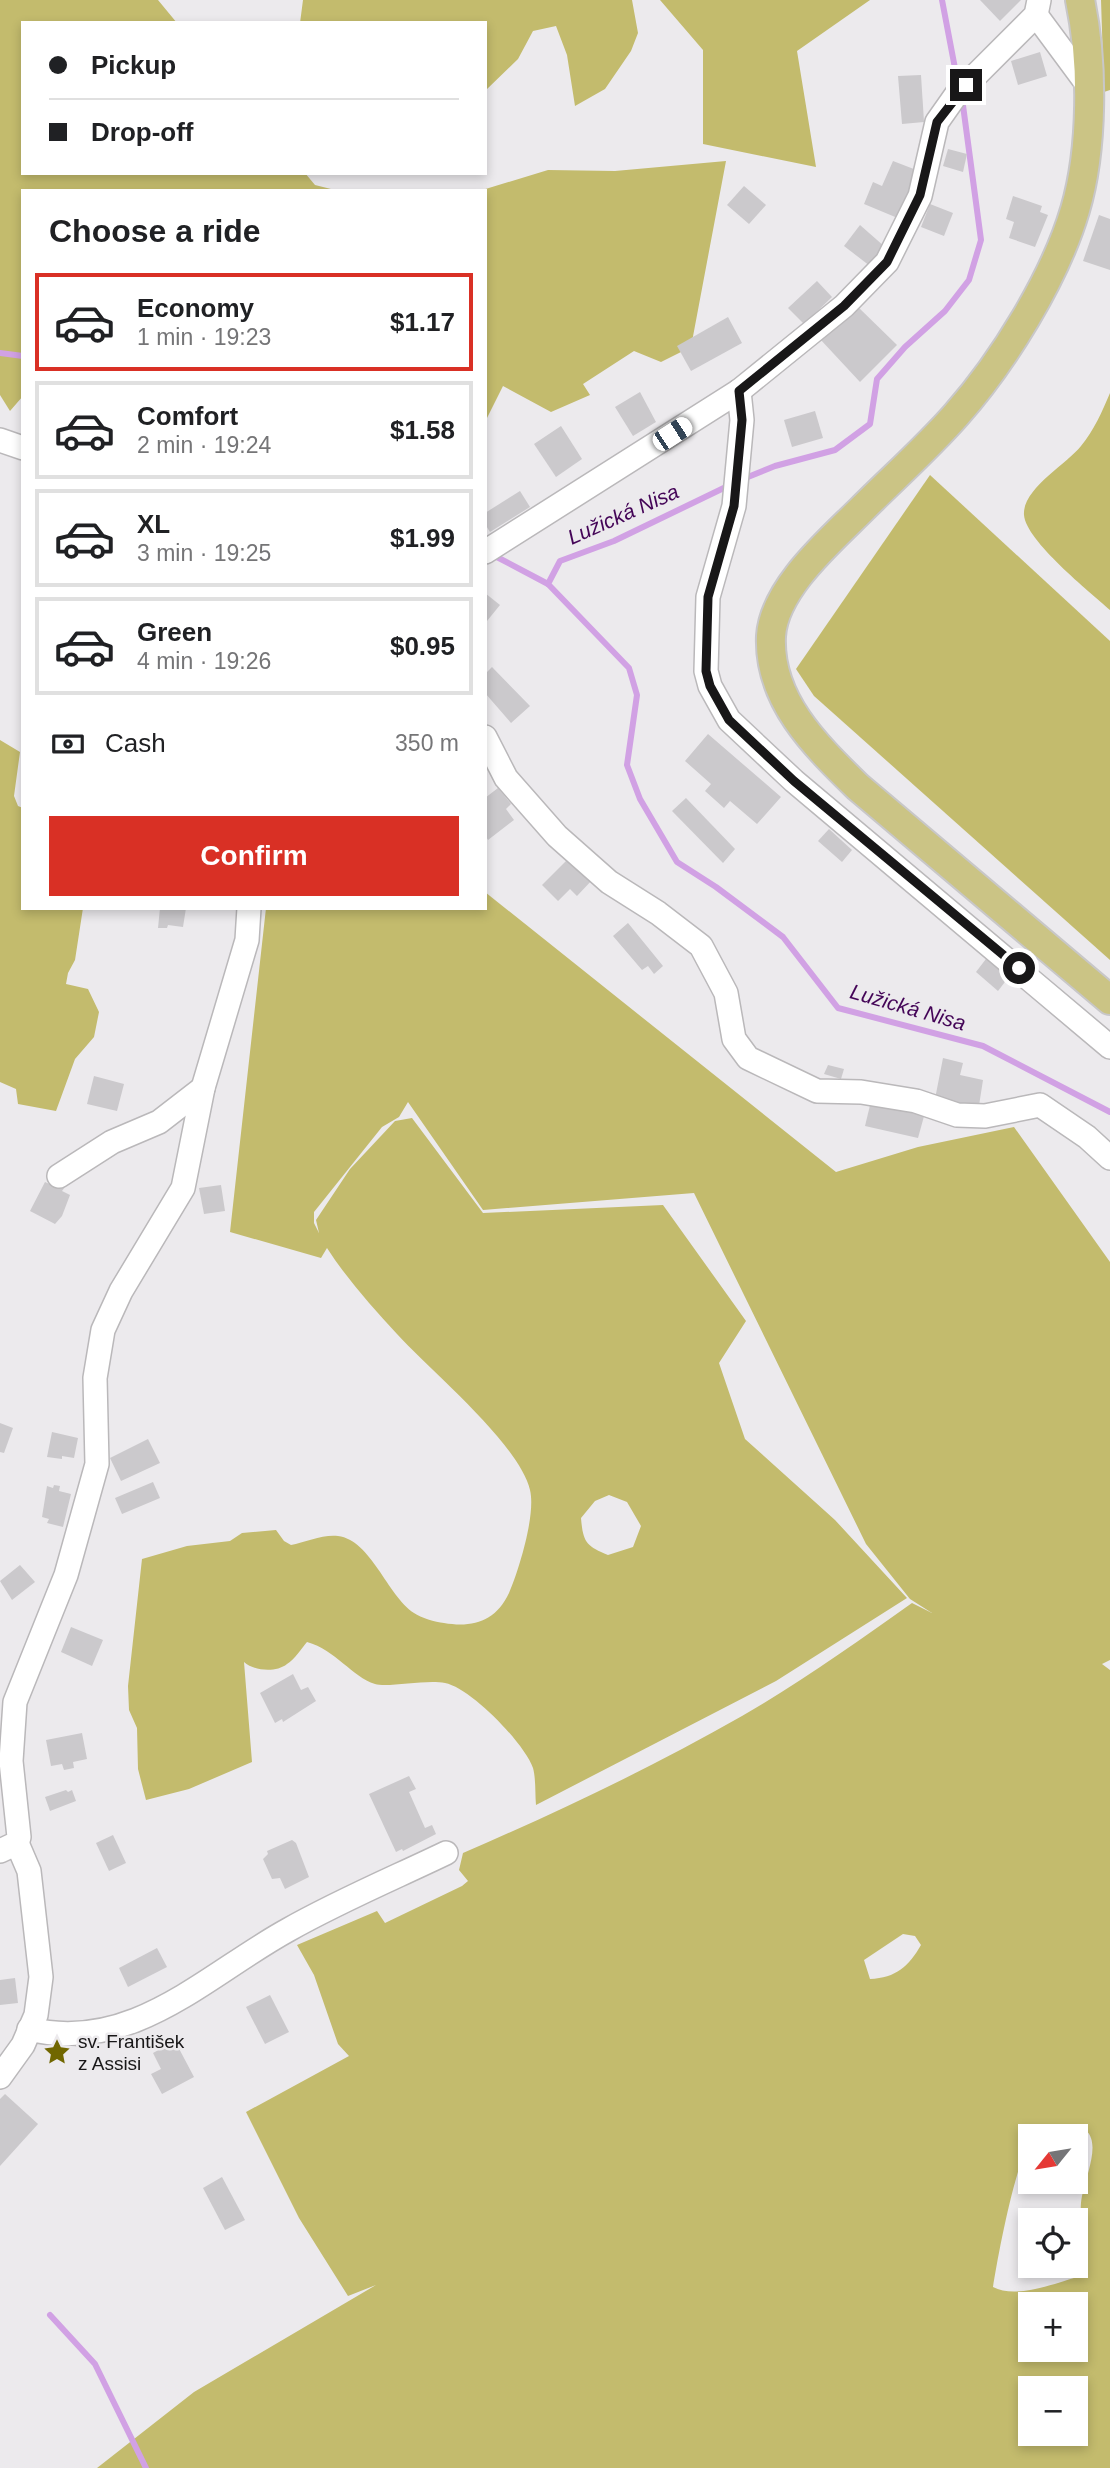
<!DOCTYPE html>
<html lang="en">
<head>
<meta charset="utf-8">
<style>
	body { margin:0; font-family:Helvetica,sans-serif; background:#f6f6f6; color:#202124; height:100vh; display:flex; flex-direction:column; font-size:26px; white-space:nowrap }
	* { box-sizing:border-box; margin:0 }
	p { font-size:23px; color:#757577 }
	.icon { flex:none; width:38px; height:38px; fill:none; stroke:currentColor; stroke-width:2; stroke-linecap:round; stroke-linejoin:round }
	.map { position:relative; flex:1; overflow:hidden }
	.side { position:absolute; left:21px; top:189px; width:466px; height:721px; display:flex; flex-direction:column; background:#fff; border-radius:0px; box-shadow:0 4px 10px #0003 }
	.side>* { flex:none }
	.banner { position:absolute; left:21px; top:21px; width:466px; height:154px; border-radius:0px; box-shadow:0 4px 10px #0003; display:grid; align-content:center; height:154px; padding:0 28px; background:#fff }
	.needle { width:46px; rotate:240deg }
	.controls { position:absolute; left:1018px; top:2124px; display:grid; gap:14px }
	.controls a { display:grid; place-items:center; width:70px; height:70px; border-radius:0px; background:#fff; box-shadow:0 4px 10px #0003; font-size:35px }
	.end { position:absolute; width:32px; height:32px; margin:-16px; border:9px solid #181718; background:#fff; box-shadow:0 0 0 4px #fff }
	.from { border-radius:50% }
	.car { position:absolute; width:21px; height:42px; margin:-21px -10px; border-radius:9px; box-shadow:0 0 5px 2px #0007; background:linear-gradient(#fff 24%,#345 0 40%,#fff 0 76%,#345 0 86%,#fff 0) }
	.banner b { display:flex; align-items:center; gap:24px; height:66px; font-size:26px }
	.banner b+b { border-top:2px solid #e0e0e0 }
	.banner i { width:18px; height:18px; background:#202124 }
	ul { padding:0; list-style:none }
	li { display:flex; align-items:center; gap:21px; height:98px; margin:0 14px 10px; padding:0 14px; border:4px solid #e0e0e0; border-radius:0px }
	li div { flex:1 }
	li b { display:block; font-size:26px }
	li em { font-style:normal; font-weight:600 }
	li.current { border-color:#d93025 }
	li>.icon { width:63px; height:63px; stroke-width:1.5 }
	h2 { padding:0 28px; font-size:32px; line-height:84px }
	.pay { display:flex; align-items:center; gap:18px; height:77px; padding:0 28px; font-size:26px }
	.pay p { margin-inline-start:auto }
	.action { display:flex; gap:14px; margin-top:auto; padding:14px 28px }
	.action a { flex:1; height:80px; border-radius:0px; background:#d93025; color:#fff; font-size:28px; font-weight:600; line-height:80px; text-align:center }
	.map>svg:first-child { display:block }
	.green { fill:#c3bb6d; fill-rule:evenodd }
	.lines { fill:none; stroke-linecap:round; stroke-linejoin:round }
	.stream { stroke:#d1a1e4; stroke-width:6 }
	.building { fill:#cbc9cc }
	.minor-casing { stroke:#bab8ba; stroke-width:26 }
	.major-casing { stroke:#c8c7c8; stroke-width:32 }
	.minor { stroke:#fff; stroke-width:23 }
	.major { stroke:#cbc485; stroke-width:28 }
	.route { stroke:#181718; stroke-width:9 }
	.labels { text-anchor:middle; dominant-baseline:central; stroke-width:5; stroke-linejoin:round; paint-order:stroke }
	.poi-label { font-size:19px; fill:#181718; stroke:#eceaed; text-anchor:start }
	.water-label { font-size:21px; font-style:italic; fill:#440557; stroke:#eceaed }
</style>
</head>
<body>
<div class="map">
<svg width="1110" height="2468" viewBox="0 0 1110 2468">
	<rect width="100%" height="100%" fill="#eceaed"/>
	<g class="green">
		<polygon points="0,0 158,0 177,23 23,23 23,173 305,173 315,185 339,191 23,191 23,396 10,411 0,395"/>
		<polygon points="303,0 632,0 638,33 631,51 605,89 575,106 567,55 556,26 533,31 518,59 485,91 485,23 300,23"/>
		<polygon points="660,0 870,0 797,51 816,167 703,144 703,50"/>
		<polygon points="1101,0 1110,0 1110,90 1104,92"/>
		<polygon points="726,161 691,347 661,362 634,351 583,384 590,395 551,412 503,386 485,422 485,191 479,191 548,170 615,171"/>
		<path d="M1110,393V610C1090,592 1026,541 1024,515C1022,489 1067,464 1081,446C1094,430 1102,412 1110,393Z"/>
		<polygon points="930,475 1110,641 1110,960 814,696 796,669"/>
		<polygon points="0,740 20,752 14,796 18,806 23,808 23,908 83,908 75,960 68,973 66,984 88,989 99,1012 94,1037 75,1059 56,1111 18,1104 16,1089 0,1082"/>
		<path d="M485,892L836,1172L918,1147L1014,1127L1110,1262V1660L1102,1664L1110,1670V2468H97L194,2392L376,2285L348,2296L299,2218L246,2112L349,2056L338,2044L314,1975L297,1945L377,1911L385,1923L462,1886L468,1881L459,1870L463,1853C558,1812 653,1767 742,1716C801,1682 857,1642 912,1603L932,1613L910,1599L866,1544L694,1193L483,1210L408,1102L399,1117L382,1127L314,1212V1223L319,1233L316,1220L350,1169L395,1121L412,1118L483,1213L663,1205L746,1321L719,1363L745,1439L835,1520L907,1598L776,1681L536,1805C535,1794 536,1779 533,1768C524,1743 471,1688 445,1683C426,1679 388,1688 375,1684C352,1677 336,1650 307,1642C301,1649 295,1659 287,1664C276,1673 254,1671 244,1662L252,1762L189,1789L146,1800L138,1769L137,1728L129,1710L128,1686L142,1559L187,1546L230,1541L242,1533L276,1530L284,1541L291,1545C305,1542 324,1534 338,1536C371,1540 387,1595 414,1613C421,1618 435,1622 444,1623C473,1628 496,1621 509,1593C519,1570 536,1514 530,1490C519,1444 431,1371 397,1334C372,1307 347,1279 327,1248L321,1258L230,1232L266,908H485ZM609,1495L627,1502L641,1526L633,1547L608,1555C586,1546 583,1542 581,1518L595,1501ZM903,1934L915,1936L921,1945C909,1966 896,1978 870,1979L864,1960ZM1061,2124C1110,2123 1089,2164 1082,2196C1080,2205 1081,2214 1081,2223C1079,2241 1076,2259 1077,2277C1054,2284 1015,2299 993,2287C998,2256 1017,2150 1036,2133C1043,2126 1051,2126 1061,2124ZM1031,2305H1076V2350H1031ZM1031,2389H1076V2434H1031Z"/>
	</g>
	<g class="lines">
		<g class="stream">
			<polyline points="942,0 958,84"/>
			<polyline points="0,353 23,356"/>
			<polyline points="743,479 775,466 835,450 870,424 877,379 905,347 945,311 969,280 981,240 962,98"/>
			<polyline points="730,485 614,541 560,561 548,584 629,668 637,695 627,765 640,799 677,862 716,887 783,937 838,1008 983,1046 1110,1112"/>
			<polyline points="493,555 548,584"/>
			<polyline points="50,2315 95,2364 146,2468"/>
		</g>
	</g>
	<g class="building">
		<polygon points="980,0 1021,0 1000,21"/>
		<polygon points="1040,52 1047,76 1018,85 1011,61"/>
		<polygon points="921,75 924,122 902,124 898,76"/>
		<polygon points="948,149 967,154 963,172 943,166"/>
		<polygon points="893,161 919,171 900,219 864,204 873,182 882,186"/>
		<polygon points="744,186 766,205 749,224 727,205"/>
		<polygon points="1013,196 1042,206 1040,212 1048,215 1035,247 1009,238 1014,222 1006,219"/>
		<polygon points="930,204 953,213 944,236 921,227"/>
		<polygon points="1099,215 1110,219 1110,270 1083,261"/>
		<polygon points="860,225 885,247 870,266 844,246"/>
		<polygon points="817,281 832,297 804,324 788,308"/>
		<polygon points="856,305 897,345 860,382 820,339"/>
		<polygon points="728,317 742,343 691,371 677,346"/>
		<polygon points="640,392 656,422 633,436 615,407"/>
		<polygon points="815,411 823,438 792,447 784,420"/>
		<polygon points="561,426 582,459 556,477 534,444"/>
		<polygon points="520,491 530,507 490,532 485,524 485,513"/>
		<polygon points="485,593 500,605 487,621 485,619"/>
		<polygon points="492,667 530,706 511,723 485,693 487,687 485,674"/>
		<polygon points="708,734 781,797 757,824 730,801 724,808 705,791 711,784 685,761"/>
		<polygon points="498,788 511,804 506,809 514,820 488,840 485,835 485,798"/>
		<polygon points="686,798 735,849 723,863 672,811"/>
		<polygon points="829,829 852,850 842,862 818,841"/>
		<polygon points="570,857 593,879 577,896 570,889 558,901 542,885"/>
		<polygon points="160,908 186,908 183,927 168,925 167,928 158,928"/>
		<polygon points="628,923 663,966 654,974 648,966 642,970 613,936"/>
		<polygon points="989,955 1011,974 998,991 976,972"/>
		<polygon points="943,1058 963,1063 960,1075 983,1080 978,1112 934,1104"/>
		<polygon points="828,1065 844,1069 841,1079 824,1074"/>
		<polygon points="94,1076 124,1084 117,1111 87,1104"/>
		<polygon points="872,1097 926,1109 918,1138 865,1126"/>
		<polygon points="45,1182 54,1186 56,1182 65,1187 62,1191 70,1195 62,1216 55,1224 30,1211"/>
		<polygon points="221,1185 225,1211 204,1214 199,1188"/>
		<polygon points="0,1423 13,1428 4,1453 0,1452"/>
		<polygon points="52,1432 78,1438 74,1458 62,1456 62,1459 47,1457"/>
		<polygon points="148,1439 160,1463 121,1481 110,1458"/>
		<polygon points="153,1482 160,1498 122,1514 115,1498"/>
		<polygon points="54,1485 60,1486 59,1491 71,1494 63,1527 47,1523 49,1519 42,1517 47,1486 53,1488"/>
		<polygon points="20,1565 35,1582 12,1600 0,1581"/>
		<polygon points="71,1627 103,1640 92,1666 61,1652"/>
		<polygon points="293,1674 301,1690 308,1687 316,1701 283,1722 282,1719 275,1723 260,1693"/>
		<polygon points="82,1733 87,1759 73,1762 74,1768 64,1770 62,1764 51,1766 46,1740"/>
		<polygon points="409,1776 416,1789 409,1792 425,1828 432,1825 436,1834 403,1851 402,1849 396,1852 369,1794"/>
		<polygon points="66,1790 68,1792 72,1790 76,1801 50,1811 45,1797"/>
		<polygon points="113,1835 126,1863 109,1871 96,1843"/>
		<polygon points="292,1840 296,1843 309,1877 285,1889 280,1878 272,1879 263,1859 268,1854 267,1851"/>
		<polygon points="157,1948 167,1967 128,1987 119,1968"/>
		<polygon points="15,1978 18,2003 0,2005 0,1980"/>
		<polygon points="270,1995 289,2032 265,2044 246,2007"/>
		<polygon points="175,2041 194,2077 162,2094 151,2074 161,2069 153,2053"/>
		<polygon points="5,2094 38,2124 0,2166 0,2099"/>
		<polygon points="222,2177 245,2220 225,2230 203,2188"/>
	</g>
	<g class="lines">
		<defs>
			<g id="minor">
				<polyline points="1036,15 1090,88"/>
				<polyline points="739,391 742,420 734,506 708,597 706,671 710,686 729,720 794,781 1110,1047"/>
				<polyline points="0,440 23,448"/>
				<polyline points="485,552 739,391 844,306 887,262 920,196 937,122 956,95 1036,15 1039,0"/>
				<polyline points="485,737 506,778 557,836 609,882 658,913 701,946 726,993 734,1039 748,1058 817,1091 861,1092 916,1101 957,1115 985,1116 1040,1105 1087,1137 1110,1158"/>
				<polyline points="59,1176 112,1142 159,1122 203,1088"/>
				<polyline points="0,1851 17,1843 19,1837 11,1761 15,1702 66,1575 97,1464 95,1378 103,1330 121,1291 183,1188 203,1088 247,940 249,908"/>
				<path d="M29,2029C132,2054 206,1975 288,1930C339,1901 394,1878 446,1853"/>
				<polyline points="0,2077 23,2045 36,2015 41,1977 29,1871 17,1843"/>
			</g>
			<path id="major" d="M1080,0C1093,62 1093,149 1075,210C1055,278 1003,362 956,415C927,448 893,478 862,509C831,540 774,588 771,636C768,700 816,746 858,787L1110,1000"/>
		</defs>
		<use href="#minor" class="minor-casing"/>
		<use href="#major" class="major-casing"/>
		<use href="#minor" class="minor"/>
		<use href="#major" class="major"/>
	</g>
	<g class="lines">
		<polyline class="route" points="966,85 937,122 920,195 887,262 844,306 739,391 742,420 734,506 708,597 706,671 710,686 729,720 794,781 1019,968"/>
	</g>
	<defs>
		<symbol id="sight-bare" viewBox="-9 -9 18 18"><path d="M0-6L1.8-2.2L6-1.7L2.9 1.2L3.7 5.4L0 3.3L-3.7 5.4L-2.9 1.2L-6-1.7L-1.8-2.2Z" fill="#716700" stroke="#eceaed" stroke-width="2.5" paint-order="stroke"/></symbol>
	</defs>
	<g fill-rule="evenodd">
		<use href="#sight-bare" x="38" y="2033" width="38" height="38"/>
	</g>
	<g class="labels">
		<g class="poi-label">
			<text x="78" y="2041">sv. František<tspan x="78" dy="22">z Assisi</tspan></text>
		</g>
		<g class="water-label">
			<text transform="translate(623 514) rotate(-24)">Lužická Nisa</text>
			<text transform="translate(908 1007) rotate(16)">Lužická Nisa</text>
		</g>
	</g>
</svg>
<div class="controls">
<a><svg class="needle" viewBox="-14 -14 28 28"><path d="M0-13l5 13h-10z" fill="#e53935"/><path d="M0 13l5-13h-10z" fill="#757577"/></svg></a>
<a><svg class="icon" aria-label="locate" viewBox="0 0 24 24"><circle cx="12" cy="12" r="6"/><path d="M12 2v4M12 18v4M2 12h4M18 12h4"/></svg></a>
<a>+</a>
<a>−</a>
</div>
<i class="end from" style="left:1019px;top:968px"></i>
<i class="end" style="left:966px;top:85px"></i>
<i class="car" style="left:672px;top:434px;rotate:57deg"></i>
<div class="banner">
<b><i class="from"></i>Pickup</b>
<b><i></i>Drop-off</b>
</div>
<section class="side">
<h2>Choose a ride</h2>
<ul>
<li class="current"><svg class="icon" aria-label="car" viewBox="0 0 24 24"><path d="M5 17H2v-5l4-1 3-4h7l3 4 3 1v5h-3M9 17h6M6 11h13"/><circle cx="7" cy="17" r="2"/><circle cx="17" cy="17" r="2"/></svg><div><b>Economy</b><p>1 min · 19:23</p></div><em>$1.17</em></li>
<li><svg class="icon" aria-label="car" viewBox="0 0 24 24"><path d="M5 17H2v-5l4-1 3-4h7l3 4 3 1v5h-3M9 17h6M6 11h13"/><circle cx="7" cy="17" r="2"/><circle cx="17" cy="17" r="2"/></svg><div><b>Comfort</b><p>2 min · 19:24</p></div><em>$1.58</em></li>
<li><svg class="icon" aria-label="car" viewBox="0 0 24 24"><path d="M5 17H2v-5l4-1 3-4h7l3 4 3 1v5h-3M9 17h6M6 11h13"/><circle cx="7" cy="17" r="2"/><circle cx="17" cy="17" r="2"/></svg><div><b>XL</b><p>3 min · 19:25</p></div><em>$1.99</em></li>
<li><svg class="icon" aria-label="car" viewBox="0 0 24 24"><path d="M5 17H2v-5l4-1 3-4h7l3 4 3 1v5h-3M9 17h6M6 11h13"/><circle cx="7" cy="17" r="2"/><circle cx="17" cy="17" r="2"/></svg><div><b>Green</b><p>4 min · 19:26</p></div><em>$0.95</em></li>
</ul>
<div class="pay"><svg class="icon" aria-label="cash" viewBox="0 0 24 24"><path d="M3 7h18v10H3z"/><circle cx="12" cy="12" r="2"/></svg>Cash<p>350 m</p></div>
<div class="action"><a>Confirm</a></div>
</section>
</div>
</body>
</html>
